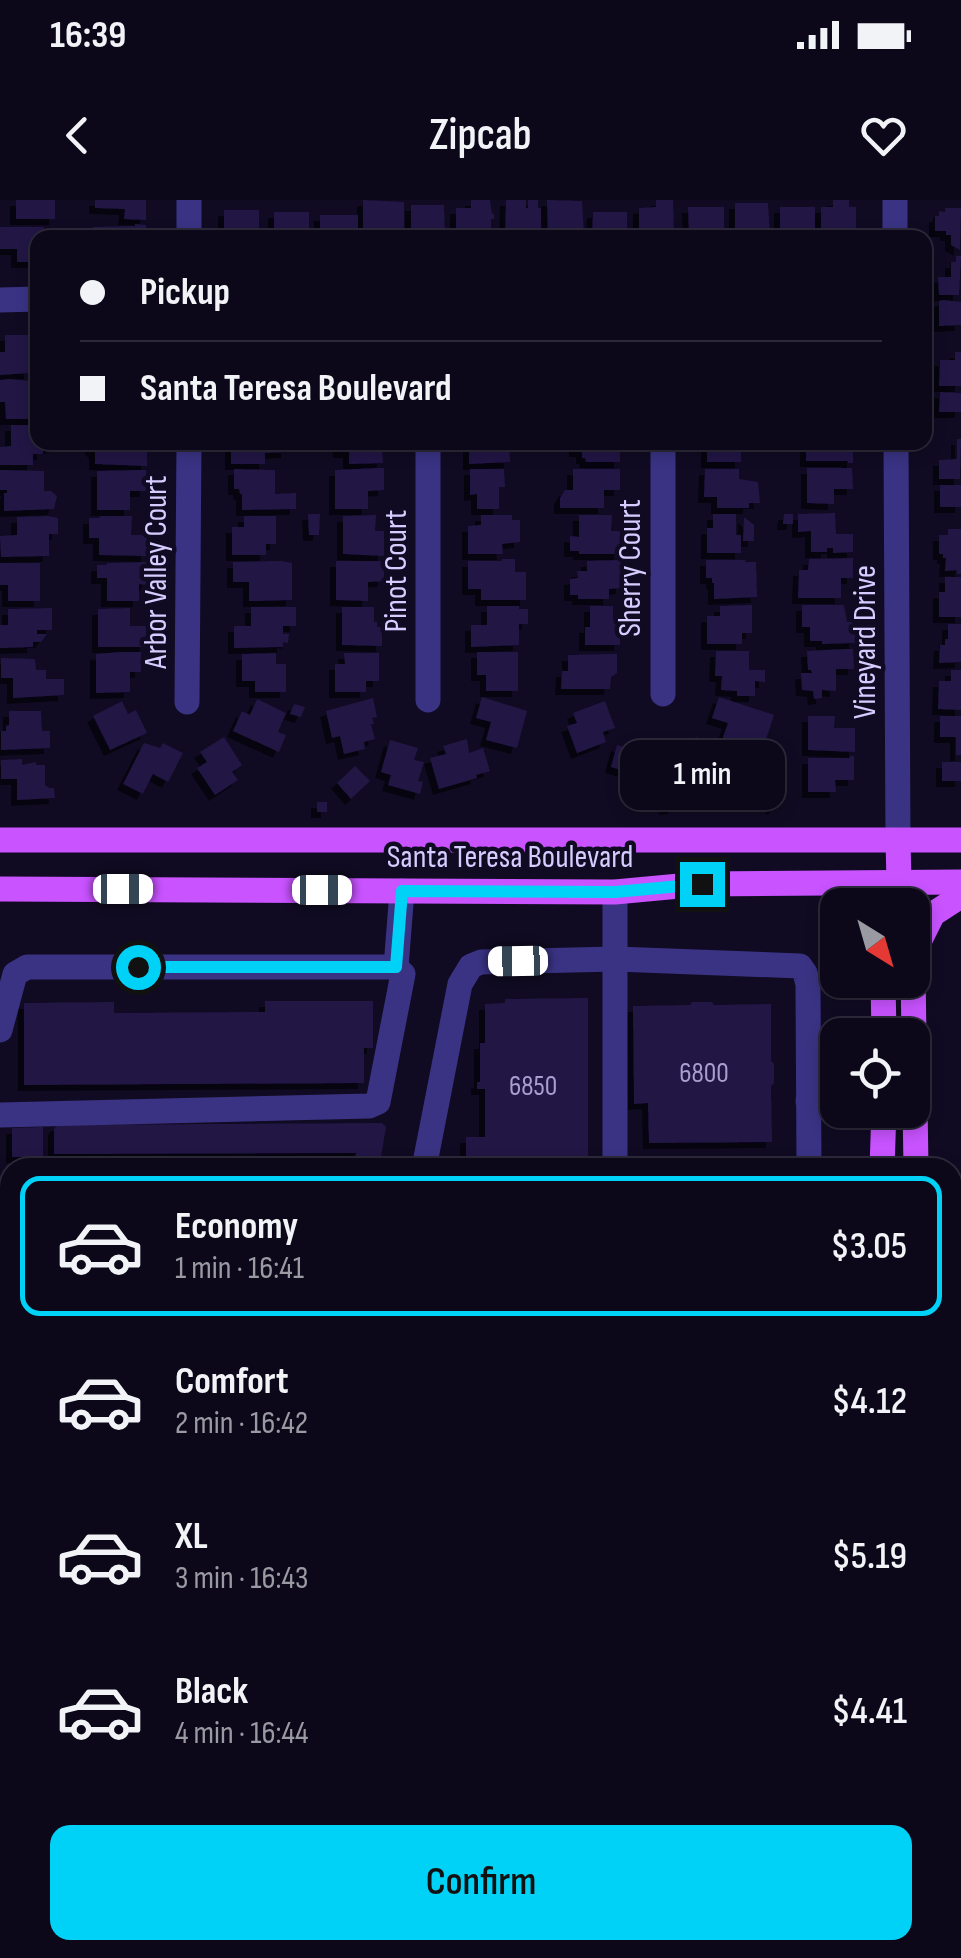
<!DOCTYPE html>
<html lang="en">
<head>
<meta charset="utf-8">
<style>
	body { margin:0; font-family:"Sofia Sans Condensed",sans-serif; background:#1a1627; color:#f1f3f6; height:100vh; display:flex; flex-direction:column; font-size:38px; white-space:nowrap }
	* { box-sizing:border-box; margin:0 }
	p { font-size:32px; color:#9a9aa2 }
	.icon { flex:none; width:55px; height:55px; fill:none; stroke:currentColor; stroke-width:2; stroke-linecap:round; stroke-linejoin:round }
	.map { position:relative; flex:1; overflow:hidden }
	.side { position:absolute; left:0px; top:958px; width:962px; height:802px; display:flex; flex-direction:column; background:#0c081a; border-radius:30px 30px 0 0; box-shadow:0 5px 15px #0003,0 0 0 2px #2c2939 }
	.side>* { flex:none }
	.guide { position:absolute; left:30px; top:30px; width:902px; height:220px; border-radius:20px; box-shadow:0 5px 15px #0003,0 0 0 2px #2c2939; display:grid; align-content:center; height:220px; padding:0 50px; background:#0c081a }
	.needle { width:65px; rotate:143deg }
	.fabs { position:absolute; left:820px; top:688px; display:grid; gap:20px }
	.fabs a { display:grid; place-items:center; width:110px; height:110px; border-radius:20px; background:#0c081a; box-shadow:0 5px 15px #0003,0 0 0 2px #2c2939; font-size:50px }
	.end { position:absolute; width:45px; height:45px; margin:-22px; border:12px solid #00d2f7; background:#111; box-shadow:0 0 0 5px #111 }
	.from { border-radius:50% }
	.bubble { position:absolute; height:70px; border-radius:20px; background:#0c081a; box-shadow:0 5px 15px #0003,0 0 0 2px #2c2939; font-size:32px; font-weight:600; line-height:70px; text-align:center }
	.car { position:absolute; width:30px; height:60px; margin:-30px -15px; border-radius:12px; box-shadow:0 0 8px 2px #0007; background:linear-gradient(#fff 24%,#345 0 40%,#fff 0 76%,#345 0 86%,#fff 0) }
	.guide b { display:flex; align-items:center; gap:35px; height:95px; font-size:38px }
	.guide b+b { border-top:2px solid #2c2939 }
	.guide i { width:25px; height:25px; background:#f1f3f6 }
	ul { padding:18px 0 0; list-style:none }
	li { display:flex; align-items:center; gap:30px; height:140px; margin:0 20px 15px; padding:0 30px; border:5px solid transparent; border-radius:20px }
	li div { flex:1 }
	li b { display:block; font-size:38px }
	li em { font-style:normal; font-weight:600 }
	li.current { border-color:#00d2f7 }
	li>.icon { width:90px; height:90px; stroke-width:1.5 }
	.primary-button { display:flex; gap:20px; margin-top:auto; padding:20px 50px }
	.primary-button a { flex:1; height:115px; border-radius:20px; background:#00d2f7; color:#111; font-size:40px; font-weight:600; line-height:115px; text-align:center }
	.status { display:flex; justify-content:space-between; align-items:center; height:70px; padding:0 50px; background:#0c081a; direction:ltr }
	.status svg { height:28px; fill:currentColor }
	header { display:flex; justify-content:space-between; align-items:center; height:130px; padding:0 50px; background:#0c081a; font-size:45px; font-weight:600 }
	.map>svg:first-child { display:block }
	.building { fill:#221644; filter:url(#shadow) }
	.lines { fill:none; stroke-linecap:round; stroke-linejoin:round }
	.minor { stroke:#3a3384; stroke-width:25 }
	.major { stroke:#c853ff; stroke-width:25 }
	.route { stroke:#00d2f7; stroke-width:12 }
	.labels { text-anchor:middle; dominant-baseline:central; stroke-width:9; stroke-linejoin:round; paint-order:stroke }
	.number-label { font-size:28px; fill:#a89ed0 }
	.street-label { font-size:32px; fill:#d5ccff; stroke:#100b22 }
</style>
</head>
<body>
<div class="status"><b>16:39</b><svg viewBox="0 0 49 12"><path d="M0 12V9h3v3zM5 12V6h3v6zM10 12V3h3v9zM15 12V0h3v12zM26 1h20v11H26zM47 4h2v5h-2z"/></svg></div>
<header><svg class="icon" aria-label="back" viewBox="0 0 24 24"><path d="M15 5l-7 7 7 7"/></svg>Zipcab<svg class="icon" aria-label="heart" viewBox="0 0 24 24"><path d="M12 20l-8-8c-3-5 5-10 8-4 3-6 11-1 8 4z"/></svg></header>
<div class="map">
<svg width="961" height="1758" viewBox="0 0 961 1758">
	<defs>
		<filter id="shadow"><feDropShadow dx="-6" dy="6" stdDeviation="0" flood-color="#0009"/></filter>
	</defs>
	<rect width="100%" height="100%" fill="#100b22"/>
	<g class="building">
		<rect x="16" y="0" width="39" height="19"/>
		<polygon points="95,0 146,0 146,20 124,19 125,9 95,8"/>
		<polygon points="363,0 404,2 404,38 363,38"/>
		<polygon points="471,0 490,0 492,14 494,14 494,19 491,19 491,35 456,38 456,8 471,8"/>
		<polygon points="506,0 526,0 526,8 528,8 528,0 538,0 538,8 541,8 541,38 505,36"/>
		<polygon points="547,0 582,1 584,35 548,38"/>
		<polygon points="656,0 673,0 674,34 662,34 662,38 639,38 639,8 656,7"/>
		<polygon points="833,0 849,0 849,7 856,7 856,34 845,34 845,38 821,38 821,7 833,7"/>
		<polygon points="735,3 768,3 770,36 731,38 731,33 735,33"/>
		<polygon points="411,5 444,5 445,38 411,37"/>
		<polygon points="688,7 724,7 724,38 701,38 701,34 689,34"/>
		<polygon points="780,7 815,7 815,38 790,38 790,34 780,34"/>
		<polygon points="945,8 961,8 960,50 951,45 951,35 946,35 946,31 935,31 935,16 939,16 939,11 945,12"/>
		<polygon points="224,10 259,10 259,32 264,32 264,38 224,38"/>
		<rect x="274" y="12" width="35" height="26"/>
		<polygon points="593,12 627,12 627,34 633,34 633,38 592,37"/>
		<rect x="320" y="15" width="38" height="23"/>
		<polygon points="135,24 146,25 146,38 93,38 93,27 135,26"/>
		<polygon points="0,27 44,27 44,38 38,38 38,62 17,62 17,49 0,49"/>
		<polygon points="956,56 961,56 959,95 939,95 938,77 951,77 951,62 956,62"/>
		<polygon points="943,100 961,102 961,125 939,126 939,101"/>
		<polygon points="5,135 38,135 38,157 30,157 30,173 0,175 0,152 5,152"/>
		<polygon points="955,152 961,152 961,186 939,186 940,160 955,160"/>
		<polygon points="9,179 31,181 31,184 38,184 38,219 6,219 5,202 0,202 0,180"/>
		<polygon points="940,192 961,193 961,212 939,212"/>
		<polygon points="11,225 38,225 38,242 52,242 52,248 43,248 43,254 33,254 33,265 0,265 0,247 11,246"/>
		<polygon points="957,239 961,239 960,279 939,279 939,260 957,259"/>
		<polygon points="91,242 141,242 141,246 147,246 147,266 95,264 95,252 91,249"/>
		<polygon points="231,242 287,242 287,252 265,253 265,264 231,264"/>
		<polygon points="338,242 382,242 383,263 349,264 349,252 339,252"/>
		<polygon points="474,242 509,242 510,262 469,264 469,245 474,245"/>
		<polygon points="575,242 620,242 620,262 586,262 585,258 582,258 582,251 575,251"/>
		<rect x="707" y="242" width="34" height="20"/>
		<polygon points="806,242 853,242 853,263 848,263 848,261 806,261"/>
		<polygon points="377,268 384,268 384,290 368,291 368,309 335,309 335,270"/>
		<polygon points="807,268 852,268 853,289 834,289 834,304 807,303"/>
		<polygon points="234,269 275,270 275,294 296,293 296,309 242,310 242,294 240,294 239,289 234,289"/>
		<polygon points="470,269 504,269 505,287 499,287 499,309 477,309 477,294 470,295"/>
		<polygon points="573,269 620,269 620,290 604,290 604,308 560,308 560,298 565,290 573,290"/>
		<polygon points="705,269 739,269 739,279 758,282 760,303 749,303 749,308 717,308 717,297 704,297"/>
		<polygon points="0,270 44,271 44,291 51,291 57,296 54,309 4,311 4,293 7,293 7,290 0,290"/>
		<polygon points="139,270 146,270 146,291 130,291 130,310 97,310 97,271"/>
		<rect x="940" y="285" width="21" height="22"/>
		<polygon points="835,313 836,334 853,334 853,352 833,353 833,348 827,348 827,352 811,352 811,331 798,332 798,314"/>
		<polygon points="308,314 320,314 319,335 309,335"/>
		<polygon points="713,314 736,314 736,335 741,335 741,353 707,353 707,328 713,328"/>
		<polygon points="784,314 793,314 793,324 783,324"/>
		<polygon points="376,315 375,331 384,331 384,356 343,354 343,316"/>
		<polygon points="481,315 512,315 512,320 520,320 520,342 502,344 503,354 468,354 468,326 481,325"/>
		<polygon points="579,315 612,315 611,331 620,331 620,354 579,354 579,351 570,351 570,336 579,337"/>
		<polygon points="48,316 58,318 58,334 49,334 49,356 1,357 0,336 17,335 17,317"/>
		<polygon points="99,316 132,316 131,335 147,335 147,356 99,355 99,338 89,338 89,318 100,318"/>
		<polygon points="244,316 276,316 276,344 266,344 266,355 232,355 232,327 244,327"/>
		<polygon points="744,317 754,325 754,341 743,341"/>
		<polygon points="948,329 961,329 961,374 957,374 957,370 945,371 946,358 943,358 943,354 939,354 939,335 948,335"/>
		<polygon points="853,358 853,378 841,378 841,398 798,398 799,370 808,370 809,359"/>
		<polygon points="502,359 515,359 515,372 526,372 526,400 481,400 481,389 468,389 468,361 502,361"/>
		<polygon points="621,360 622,388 609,389 609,399 578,399 578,395 570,395 570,379 578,378 577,371 587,371 587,361"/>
		<polygon points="706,360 746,360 745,362 756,362 757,397 714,399 714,383 712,383 712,378 706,378"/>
		<polygon points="281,361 292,363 292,400 249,401 249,382 233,382 233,362"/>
		<polygon points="336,361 384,361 384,381 368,382 368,401 336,400"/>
		<polygon points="148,362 148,385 139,384 139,401 107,401 107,378 97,378 97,365 107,365 107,363"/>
		<polygon points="0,363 40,363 40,401 8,401 8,385 0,385"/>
		<polygon points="945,377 961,377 961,417 939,417 939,392 945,392"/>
		<polygon points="752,405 752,433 742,433 742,444 707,444 707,416 720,416 720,406"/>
		<polygon points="802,405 844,405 847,422 855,422 855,443 822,444 822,441 810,441 810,427 802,427"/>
		<polygon points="487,406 519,406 519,409 528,409 528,424 519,424 519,445 471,447 471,425 487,425"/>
		<polygon points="590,406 613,406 613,420 620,420 620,445 585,445 585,427 590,427"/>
		<polygon points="251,407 296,407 296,426 283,426 283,434 289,434 288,443 283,442 283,447 234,448 234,426 251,426"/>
		<polygon points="342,407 374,407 374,422 377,422 377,427 382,427 382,446 342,445"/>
		<polygon points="52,408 52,430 37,430 37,434 47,434 41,442 33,442 33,447 0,448 0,425 8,425 8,409"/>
		<polygon points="130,408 130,426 146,426 146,447 98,447 98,409"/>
		<polygon points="948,424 961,424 961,462 939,463 940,445 945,445 945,439 948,439"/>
		<polygon points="847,449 853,449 854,469 836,469 836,491 822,490 822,498 814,499 813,491 802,490 801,473 812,473 811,470 808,470 807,451"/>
		<polygon points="716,451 749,451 749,470 765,470 765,482 755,481 755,496 737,496 737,491 721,490 722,476 715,476"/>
		<polygon points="121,452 141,452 141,472 130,472 130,492 96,493 96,454"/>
		<polygon points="477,452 518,452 518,491 486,491 486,475 477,475"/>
		<polygon points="276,453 276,464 286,464 286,492 255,492 255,481 242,481 242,454"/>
		<polygon points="344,453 379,453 379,481 366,481 366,492 335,492 335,464 345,464"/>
		<polygon points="608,454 617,454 617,473 611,477 610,489 561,489 562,471 568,471 568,455"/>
		<polygon points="1,458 35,459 36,470 46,470 46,479 64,479 64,495 13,498 13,478 1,478"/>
		<polygon points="951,470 961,470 961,510 938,509 939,481 951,481"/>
		<polygon points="482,497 527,511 517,548 486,540 491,522 476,518"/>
		<polygon points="719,497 774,515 762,552 722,540 728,523 712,518"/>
		<polygon points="373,498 377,517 372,518 374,524 371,524 375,539 364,542 365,549 344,554 340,536 332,538 326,511"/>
		<polygon points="257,499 286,513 278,532 286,535 279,552 233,531 242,511 250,515"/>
		<polygon points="122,501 128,514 136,510 147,533 110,550 93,516"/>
		<polygon points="605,501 615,528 603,532 606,542 577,553 567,526 577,523 573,513"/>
		<polygon points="294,504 305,507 301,517 290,514"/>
		<polygon points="9,511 41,511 42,531 50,531 50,548 1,550 1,531 6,531 6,526 9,525"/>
		<polygon points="808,516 835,516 834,528 855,528 855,552 808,550"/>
		<polygon points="940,516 961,516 961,555 956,555 956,537 940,537"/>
		<polygon points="224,537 242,565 232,572 238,580 215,595 197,568 207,562 200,552"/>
		<polygon points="697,537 703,550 712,545 724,574 698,586 695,576 685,580 672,548"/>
		<polygon points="467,539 469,553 483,548 490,571 476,575 477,578 439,589 430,558 446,554 443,546"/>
		<polygon points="390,540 418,548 414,560 424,562 418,581 423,582 420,594 388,585 391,575 381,572"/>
		<polygon points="144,543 160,548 163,543 183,553 168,582 153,574 143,594 123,584"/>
		<polygon points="632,543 657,550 656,557 664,559 660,574 651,571 647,584 630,579 632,573 611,567 617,545 630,549"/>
		<polygon points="850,556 854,556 854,580 835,580 836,592 808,592 808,558 850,558"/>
		<polygon points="22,559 22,565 36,562 36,565 45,565 45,585 49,588 54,588 55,598 17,600 17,579 1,579 1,560"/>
		<rect x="942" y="562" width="19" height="19"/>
		<polygon points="355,566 370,581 351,599 337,583"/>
		<polygon points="771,578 780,587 775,592 765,584"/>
		<polygon points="665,591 674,591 674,608 665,609"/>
		<polygon points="770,592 781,601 774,609 764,601"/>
		<rect x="317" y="602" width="10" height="10"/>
		<polygon points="588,798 588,968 485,968 485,956 466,956 466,937 485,937 485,889 477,889 477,882 480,882 480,843 485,843 485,804 505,803 505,799"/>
		<polygon points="265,801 373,801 373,848 364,848 364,883 24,885 24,803 114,802 114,813 265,812"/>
		<polygon points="692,802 712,802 714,805 771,804 771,861 774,864 774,883 771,886 772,942 649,943 648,903 634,904 633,806 690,805"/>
		<polygon points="382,923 386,927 379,968 353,968 356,953 54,954 54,929 57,925"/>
		<polygon points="43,927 43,957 12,957 12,928"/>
		<rect x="0" y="1085" width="10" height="25"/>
	</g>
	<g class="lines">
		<g class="minor">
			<polyline points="189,0 189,38"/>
			<polyline points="895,0 895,38"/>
			<polyline points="0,100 38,99"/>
			<polyline points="428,242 428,500"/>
			<polyline points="663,242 663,494"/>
			<polyline points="896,242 898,641"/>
			<polyline points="187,502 189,242"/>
			<polyline points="396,767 402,691"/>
			<polyline points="0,830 15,774 27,767 396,767 403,774 378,902 369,906 0,915"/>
			<polyline points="808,901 838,900"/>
			<polyline points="424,968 460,784 471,766 481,762 616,759 800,766 805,773 808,784 809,968"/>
			<polyline points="615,968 615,692"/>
			<polyline points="0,1148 5,1143 10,1143"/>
			<polyline points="952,1344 961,1344"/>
			<polyline points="952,1408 961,1408"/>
			<polyline points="0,1622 10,1621"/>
			<polyline points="952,1700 961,1700"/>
			<polyline points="0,1707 10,1707"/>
			<polyline points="134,1750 134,1758"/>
			<polyline points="893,1750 893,1758"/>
			<polyline points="186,1758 186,1750"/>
		</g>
		<g class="major">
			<polyline points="0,640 961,640"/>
			<polyline points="0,689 615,692 701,684 961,682"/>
			<polyline points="885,705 899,682 898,641"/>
			<polyline points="912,706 916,968"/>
			<polyline points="916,748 933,714 961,696"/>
			<polyline points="883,780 884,835"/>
			<polyline points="882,968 884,910"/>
			<polyline points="559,1750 560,1758"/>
			<polyline points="600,1750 600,1758"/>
		</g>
	</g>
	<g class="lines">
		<polyline class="route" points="138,767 396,767 402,691 615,692 702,684"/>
	</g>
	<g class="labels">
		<g class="number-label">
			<text x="704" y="873">6800</text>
			<text x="533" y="886">6850</text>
		</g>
		<g class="street-label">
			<text transform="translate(630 368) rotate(-90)">Sherry Court</text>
			<text transform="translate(396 371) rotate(-90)">Pinot Court</text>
			<text transform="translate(156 372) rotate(-90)">Arbor Valley Court</text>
			<text transform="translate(865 442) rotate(-90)">Vineyard Drive</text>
			<text x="510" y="657">Santa Teresa Boulevard</text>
		</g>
	</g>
</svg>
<div class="fabs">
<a><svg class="needle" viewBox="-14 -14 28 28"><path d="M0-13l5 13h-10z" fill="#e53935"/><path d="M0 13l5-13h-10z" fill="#9a9aa2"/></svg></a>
<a><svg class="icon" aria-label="locate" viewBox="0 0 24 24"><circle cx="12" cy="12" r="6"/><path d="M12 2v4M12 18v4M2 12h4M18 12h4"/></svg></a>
</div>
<i class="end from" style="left:138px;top:767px"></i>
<i class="end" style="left:702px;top:684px"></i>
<div class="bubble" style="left:620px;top:540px;width:165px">1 min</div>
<i class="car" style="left:123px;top:689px;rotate:90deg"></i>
<i class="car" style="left:322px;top:690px;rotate:90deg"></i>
<i class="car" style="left:518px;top:761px;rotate:269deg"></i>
<div class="guide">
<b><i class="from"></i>Pickup</b>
<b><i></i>Santa Teresa Boulevard</b>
</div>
<section class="side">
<ul>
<li class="current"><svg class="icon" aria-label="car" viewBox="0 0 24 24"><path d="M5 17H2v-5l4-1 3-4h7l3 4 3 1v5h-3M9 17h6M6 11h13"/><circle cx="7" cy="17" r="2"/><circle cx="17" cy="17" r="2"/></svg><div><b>Economy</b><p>1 min · 16:41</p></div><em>$3.05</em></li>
<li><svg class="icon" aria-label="car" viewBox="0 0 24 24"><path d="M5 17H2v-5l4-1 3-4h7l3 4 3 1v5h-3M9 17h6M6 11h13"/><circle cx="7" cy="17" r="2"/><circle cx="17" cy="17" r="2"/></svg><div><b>Comfort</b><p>2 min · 16:42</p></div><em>$4.12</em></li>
<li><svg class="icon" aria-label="car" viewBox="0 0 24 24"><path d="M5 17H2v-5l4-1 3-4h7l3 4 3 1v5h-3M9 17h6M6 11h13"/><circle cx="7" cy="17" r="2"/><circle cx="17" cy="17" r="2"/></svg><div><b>XL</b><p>3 min · 16:43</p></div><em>$5.19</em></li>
<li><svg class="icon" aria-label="car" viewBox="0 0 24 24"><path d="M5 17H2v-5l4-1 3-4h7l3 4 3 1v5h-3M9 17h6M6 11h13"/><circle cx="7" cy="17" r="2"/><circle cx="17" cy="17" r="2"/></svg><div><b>Black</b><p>4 min · 16:44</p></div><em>$4.41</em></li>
</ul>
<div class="primary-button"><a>Confirm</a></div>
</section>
</div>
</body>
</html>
